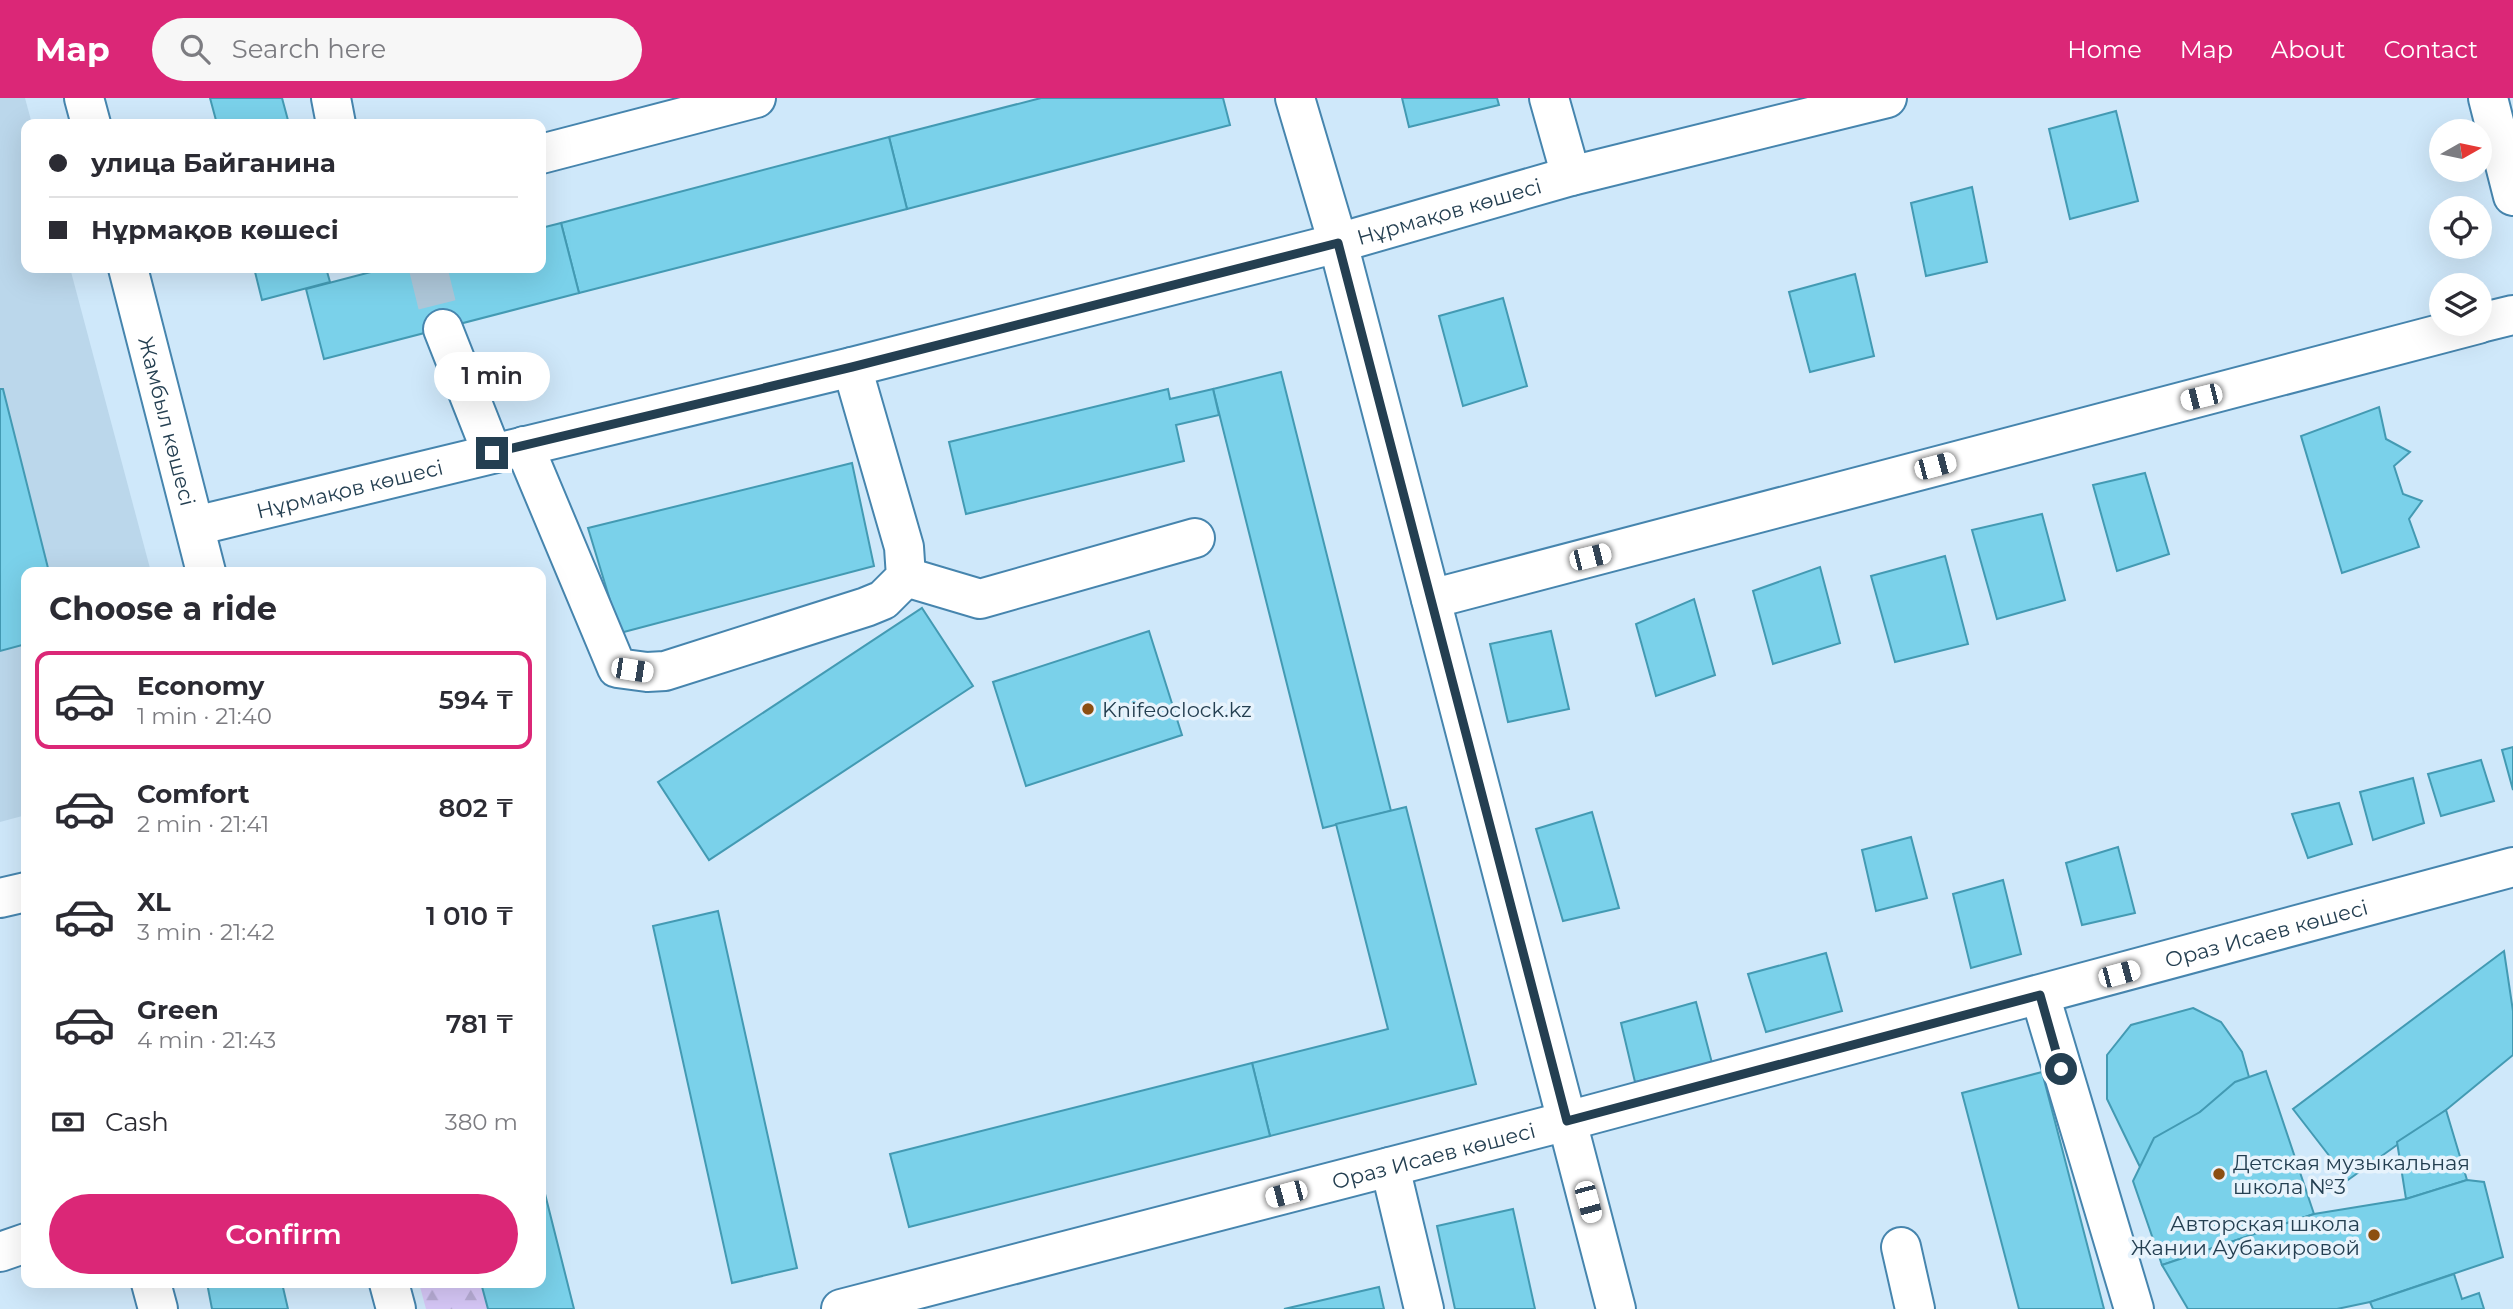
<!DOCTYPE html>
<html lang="en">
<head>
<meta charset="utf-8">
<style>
	body { margin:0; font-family:Montserrat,sans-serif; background:#f7f7f7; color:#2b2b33; height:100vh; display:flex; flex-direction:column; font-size:26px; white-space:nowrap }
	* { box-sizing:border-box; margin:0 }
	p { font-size:23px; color:#7c7c81 }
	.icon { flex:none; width:38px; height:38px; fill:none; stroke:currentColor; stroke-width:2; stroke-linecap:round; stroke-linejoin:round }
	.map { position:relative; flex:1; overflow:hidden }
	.sheet { position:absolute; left:21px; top:469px; width:525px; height:721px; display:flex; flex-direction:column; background:#fff; border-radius:14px; box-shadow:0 7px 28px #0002 }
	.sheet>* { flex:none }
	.top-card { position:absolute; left:21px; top:21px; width:525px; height:154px; border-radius:14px; box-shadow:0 7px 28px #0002; display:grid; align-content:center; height:154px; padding:0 28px; background:#fff }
	.needle { width:46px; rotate:81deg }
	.fabs { position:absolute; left:2429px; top:21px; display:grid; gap:14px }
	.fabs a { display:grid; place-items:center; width:63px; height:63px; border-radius:50%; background:#fff; box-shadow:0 7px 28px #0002; font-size:35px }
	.end { position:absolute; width:32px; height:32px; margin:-16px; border:9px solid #243f51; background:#fff; box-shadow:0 0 0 4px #fff }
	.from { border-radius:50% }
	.bubble { position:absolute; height:49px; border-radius:24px; background:#fff; box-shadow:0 7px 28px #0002; font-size:23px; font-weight:600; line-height:49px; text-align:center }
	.car { position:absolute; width:21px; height:42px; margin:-21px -10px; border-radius:9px; box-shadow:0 0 5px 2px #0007; background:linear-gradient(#fff 24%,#345 0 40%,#fff 0 76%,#345 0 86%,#fff 0) }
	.top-card b { display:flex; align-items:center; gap:24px; height:66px; font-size:26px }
	.top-card b+b { border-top:2px solid #e1e1e2 }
	.top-card i { width:18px; height:18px; background:#2b2b33 }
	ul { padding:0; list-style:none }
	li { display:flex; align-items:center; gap:21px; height:98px; margin:0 14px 10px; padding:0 14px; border:4px solid transparent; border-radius:14px }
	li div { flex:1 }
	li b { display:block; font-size:26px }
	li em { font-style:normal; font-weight:600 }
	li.on { border-color:#db2777 }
	li>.icon { width:63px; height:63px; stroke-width:1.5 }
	h2 { padding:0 28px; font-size:32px; line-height:84px }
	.pay { display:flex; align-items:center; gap:18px; height:77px; padding:0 28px; font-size:26px }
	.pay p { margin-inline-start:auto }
	.cta { display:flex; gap:14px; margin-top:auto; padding:14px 28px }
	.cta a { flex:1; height:80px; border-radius:42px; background:#db2777; color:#fff; font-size:28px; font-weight:600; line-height:80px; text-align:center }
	header { display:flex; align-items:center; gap:42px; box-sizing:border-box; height:98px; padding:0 35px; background:#db2777; color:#fff }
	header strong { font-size:33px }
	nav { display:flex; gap:38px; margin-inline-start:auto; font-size:24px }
	.search { width:490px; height:63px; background:#f7f7f7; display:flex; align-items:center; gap:18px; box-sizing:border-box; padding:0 24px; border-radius:38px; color:#7c7c81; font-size:26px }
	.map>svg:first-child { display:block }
	.built { fill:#bbd7eb }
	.forest { fill:url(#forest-firs) }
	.building { fill:#7ad1ea; stroke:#439ab3; stroke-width:2 }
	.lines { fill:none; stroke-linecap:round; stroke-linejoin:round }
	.minor-tunnel { stroke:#adc6d8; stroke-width:38; stroke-dasharray:38 19; stroke-linecap:butt }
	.minor-casing { stroke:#4685ae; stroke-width:42 }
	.minor { stroke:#fff; stroke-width:38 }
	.route { stroke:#243f51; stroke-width:9 }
	.poi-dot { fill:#8c4f11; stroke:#e7f3fc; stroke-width:2.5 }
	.labels { text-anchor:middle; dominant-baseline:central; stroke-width:7; stroke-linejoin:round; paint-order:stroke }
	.street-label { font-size:21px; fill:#243f51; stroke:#e7f3fc }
	.poi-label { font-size:21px; fill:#243f51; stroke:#e7f3fc; text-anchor:start }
</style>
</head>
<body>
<header>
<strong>Map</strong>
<div class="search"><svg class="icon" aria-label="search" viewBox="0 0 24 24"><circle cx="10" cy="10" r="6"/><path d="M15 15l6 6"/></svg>Search here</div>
<nav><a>Home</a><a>Map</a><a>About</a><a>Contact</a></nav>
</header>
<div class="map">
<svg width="2513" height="1211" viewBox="0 0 2513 1211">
	<defs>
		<pattern id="forest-firs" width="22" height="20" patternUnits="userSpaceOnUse" patternTransform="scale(1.75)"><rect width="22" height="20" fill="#d7c8f8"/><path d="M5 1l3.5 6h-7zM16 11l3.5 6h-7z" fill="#b8add6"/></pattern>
	</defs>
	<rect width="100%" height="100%" fill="#cfe8fa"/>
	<polygon class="built" points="0,0 25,0 32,26 26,26 26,170 70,170 151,474 26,474 26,717 0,724"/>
	<polygon class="forest" points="419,1185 481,1185 488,1211 426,1211"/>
	<g class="building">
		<polygon points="210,0 282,0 289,26 217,26"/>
		<polygon points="1041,0 1223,0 1230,27 907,111 889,39"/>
		<polygon points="1402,0 1497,0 1499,7 1409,29"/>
		<polygon points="2116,13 2138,103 2070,121 2049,31"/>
		<polygon points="889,39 907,111 579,195 561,125"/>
		<polygon points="1972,89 1987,164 1926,178 1911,105"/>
		<polygon points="561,125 579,195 324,261 306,191 386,170 541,170 541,130"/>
		<polygon points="254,170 326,170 330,184 262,202"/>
		<polygon points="1855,176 1874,258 1810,274 1789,194"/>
		<polygon points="1503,200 1527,288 1463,308 1439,218"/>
		<polygon points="1281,274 1391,713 1323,730 1213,291"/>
		<polygon points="0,291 3,291 49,474 26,474 26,546 0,553"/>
		<polygon points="1168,291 1170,301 1213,291 1219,317 1176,327 1184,363 966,416 949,344"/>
		<polygon points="2379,309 2386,341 2410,354 2394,368 2403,396 2422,403 2409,421 2419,449 2342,475 2301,338"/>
		<polygon points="852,365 874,468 620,535 588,430"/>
		<polygon points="2145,375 2169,456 2117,473 2093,387"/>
		<polygon points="2042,416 2065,502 1997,521 1972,432"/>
		<polygon points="1945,458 1968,546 1895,564 1871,478"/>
		<polygon points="1820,469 1840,545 1773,566 1753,493"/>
		<polygon points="1694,501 1715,577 1656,598 1636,526"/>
		<polygon points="922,510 973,588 709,762 658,684"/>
		<polygon points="1149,533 1182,637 1026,688 993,584"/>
		<polygon points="1551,533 1569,611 1508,624 1490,546"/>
		<polygon points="2513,649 2513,692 2502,652"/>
		<polygon points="2481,662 2494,703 2441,718 2428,676"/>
		<polygon points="2413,680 2424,725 2373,742 2360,694"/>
		<polygon points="2339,705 2352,746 2308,760 2292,716"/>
		<polygon points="1406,709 1476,986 1270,1038 1252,965 1388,931 1336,726"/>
		<polygon points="1592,714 1619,810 1563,823 1536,731"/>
		<polygon points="1911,739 1927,800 1876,813 1862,752"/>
		<polygon points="2118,749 2135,815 2082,827 2066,765"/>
		<polygon points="2003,782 2021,856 1971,870 1953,796"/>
		<polygon points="718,813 797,1170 732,1185 653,828"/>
		<polygon points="2504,853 2513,913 2513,957 2446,1012 2348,1082 2293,1011"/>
		<polygon points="1826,855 1842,913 1766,934 1748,876"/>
		<polygon points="1696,904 1712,965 1635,984 1621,925"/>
		<polygon points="2193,910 2221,924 2242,954 2249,979 2200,1014 2140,1069 2107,1001 2107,957 2131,927"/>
		<polygon points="1252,965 1270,1038 909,1129 890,1056"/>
		<polygon points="2266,973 2314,1116 2162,1167 2133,1083 2154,1040 2200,1014 2235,984"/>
		<polygon points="2042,974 2104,1211 2019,1211 1962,995"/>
		<polygon points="2446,1012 2467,1082 2406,1101 2397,1044"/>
		<polygon points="541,1080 574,1211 488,1211 481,1185 541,1185"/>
		<polygon points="2467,1082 2484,1084 2503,1159 2370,1204 2337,1211 2188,1211 2162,1167 2314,1116 2406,1101"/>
		<polygon points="1513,1111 1535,1211 1455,1211 1437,1128"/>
		<polygon points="2454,1176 2462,1201 2479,1195 2484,1211 2373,1211 2370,1204"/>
		<polygon points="207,1185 282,1185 288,1211 212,1211"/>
		<polygon points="1379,1189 1384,1211 1284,1211"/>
	</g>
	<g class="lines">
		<polyline class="minor-tunnel" points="428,170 443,231"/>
		<defs>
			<g id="minor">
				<polyline points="84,0 91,26"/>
				<polyline points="331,0 336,26"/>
				<polyline points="1295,0 1338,145 1616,1211"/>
				<polyline points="1549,0 1571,78"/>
				<polyline points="2488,0 2513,98"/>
				<polyline points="541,56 756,0"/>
				<path id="s1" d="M128,170L206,474"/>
				<polyline points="2480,225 2513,217"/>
				<polyline points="443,231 492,355"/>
				<polyline points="524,348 617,570 647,574 665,573 866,509 883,502 906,479 904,449 852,269"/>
				<path id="s2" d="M195,428L852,269L1338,145L1571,78L1887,0"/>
				<polyline points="906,479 980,501 1195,440"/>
				<polyline points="1431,501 2478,226"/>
				<polyline points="0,800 26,794"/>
				<polyline points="2040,897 2134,1211"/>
				<polyline points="1390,1069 1424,1211"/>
				<polyline points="1901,1149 1915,1211"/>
				<polyline points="0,1154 26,1145"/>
				<polyline points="151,1185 158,1211"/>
				<polyline points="389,1185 396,1211"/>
				<path id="s3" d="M841,1211L1567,1023L2513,769"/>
			</g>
		</defs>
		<use href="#minor" class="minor-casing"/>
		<use href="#minor" class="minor"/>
	</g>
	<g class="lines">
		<polyline class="route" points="492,355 852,269 1338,145 1567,1023 2040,897 2061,971"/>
	</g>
	<g class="poi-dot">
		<circle cx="1088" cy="611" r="7"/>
		<circle cx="2219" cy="1076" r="7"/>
		<circle cx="2374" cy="1137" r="7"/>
	</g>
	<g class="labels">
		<g class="street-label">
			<text stroke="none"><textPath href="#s2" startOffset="1293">Нұрмақов көшесі</textPath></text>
			<text stroke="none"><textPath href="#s1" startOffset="158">Жамбыл көшесі</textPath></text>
			<text stroke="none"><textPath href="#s2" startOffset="159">Нұрмақов көшесі</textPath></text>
			<text stroke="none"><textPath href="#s3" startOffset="1474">Ораз Исаев көшесі</textPath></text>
			<text stroke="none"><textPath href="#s3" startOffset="612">Ораз Исаев көшесі</textPath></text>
		</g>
		<g class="poi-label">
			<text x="1102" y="611">Knifeoclock.kz</text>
			<text x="2233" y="1064">Детская музыкальная<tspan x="2233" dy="24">школа №3</tspan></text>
			<text x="2360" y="1125" text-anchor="end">Авторская школа<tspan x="2360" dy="24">Жании Аубакировой</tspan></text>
		</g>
	</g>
</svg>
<div class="fabs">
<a><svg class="needle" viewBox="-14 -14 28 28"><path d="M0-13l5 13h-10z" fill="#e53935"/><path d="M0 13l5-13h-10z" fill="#7c7c81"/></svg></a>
<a><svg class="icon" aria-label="locate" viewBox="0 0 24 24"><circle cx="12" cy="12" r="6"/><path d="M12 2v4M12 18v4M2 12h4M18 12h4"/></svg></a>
<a><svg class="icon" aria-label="layers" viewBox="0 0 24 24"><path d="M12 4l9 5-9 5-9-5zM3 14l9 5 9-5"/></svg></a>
</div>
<i class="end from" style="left:2061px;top:971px"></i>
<i class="end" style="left:492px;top:355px"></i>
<div class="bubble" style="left:434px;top:254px;width:116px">1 min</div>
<i class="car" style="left:2201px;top:299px;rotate:256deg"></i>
<i class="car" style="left:1935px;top:368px;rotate:75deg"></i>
<i class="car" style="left:1590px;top:459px;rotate:76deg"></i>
<i class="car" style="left:632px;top:572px;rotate:99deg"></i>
<i class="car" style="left:2119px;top:876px;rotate:75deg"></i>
<i class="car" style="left:1286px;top:1096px;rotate:255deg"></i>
<i class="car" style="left:1588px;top:1104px;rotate:165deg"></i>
<div class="top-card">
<b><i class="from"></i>улица Байганина</b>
<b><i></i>Нұрмақов көшесі</b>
</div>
<section class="sheet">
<h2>Choose a ride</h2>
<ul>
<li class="on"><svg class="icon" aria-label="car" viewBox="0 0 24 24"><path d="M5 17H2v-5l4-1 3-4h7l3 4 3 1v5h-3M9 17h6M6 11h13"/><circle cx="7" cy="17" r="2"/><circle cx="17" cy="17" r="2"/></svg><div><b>Economy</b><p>1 min · 21:40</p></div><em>594 ₸</em></li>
<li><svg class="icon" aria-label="car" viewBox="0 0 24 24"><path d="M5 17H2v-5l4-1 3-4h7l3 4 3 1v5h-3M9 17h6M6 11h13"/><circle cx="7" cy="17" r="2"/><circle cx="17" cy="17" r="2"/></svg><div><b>Comfort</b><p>2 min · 21:41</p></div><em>802 ₸</em></li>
<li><svg class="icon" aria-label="car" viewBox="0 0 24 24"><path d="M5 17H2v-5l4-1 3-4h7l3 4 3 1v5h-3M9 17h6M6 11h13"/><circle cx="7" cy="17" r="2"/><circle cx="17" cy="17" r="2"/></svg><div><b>XL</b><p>3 min · 21:42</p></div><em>1 010 ₸</em></li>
<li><svg class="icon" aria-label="car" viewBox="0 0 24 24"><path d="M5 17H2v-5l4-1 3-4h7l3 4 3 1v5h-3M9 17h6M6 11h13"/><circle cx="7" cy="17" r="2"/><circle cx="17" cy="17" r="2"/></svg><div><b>Green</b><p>4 min · 21:43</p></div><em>781 ₸</em></li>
</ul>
<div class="pay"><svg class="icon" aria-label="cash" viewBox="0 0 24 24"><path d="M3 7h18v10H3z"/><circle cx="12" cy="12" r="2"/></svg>Cash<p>380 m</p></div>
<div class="cta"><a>Confirm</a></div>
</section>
</div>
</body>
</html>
